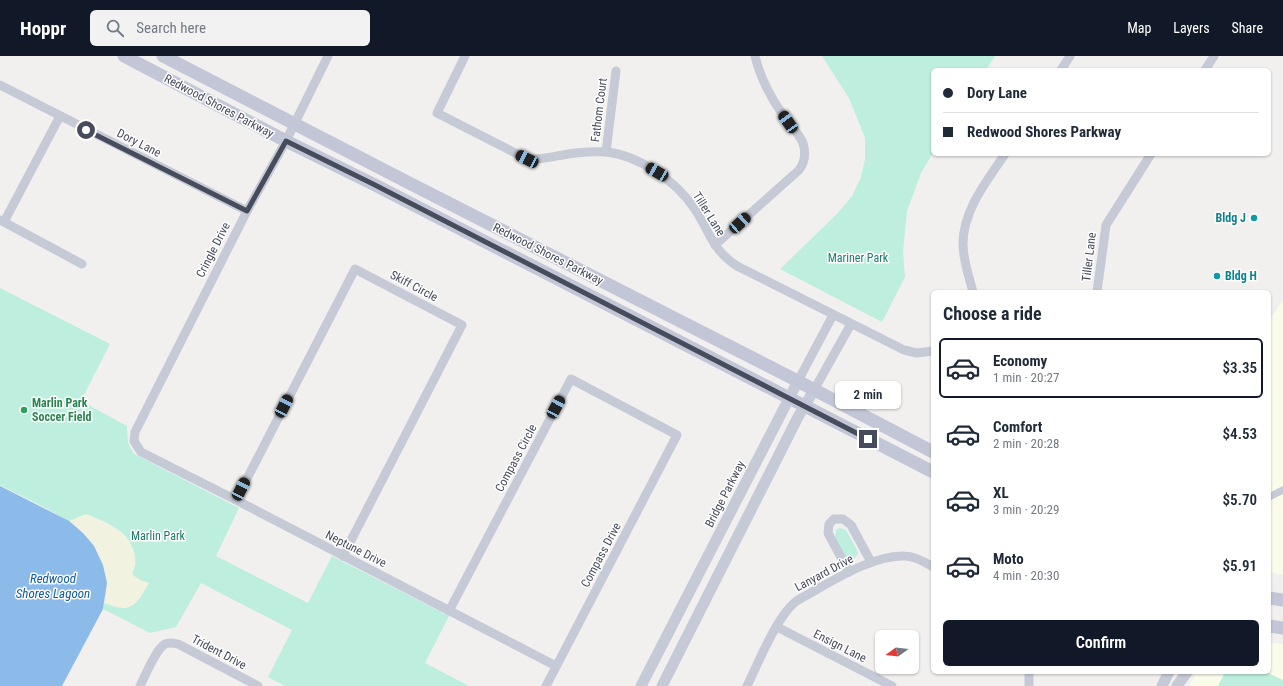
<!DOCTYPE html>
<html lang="en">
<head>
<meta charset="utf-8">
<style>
	body { margin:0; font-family:"Roboto Condensed",sans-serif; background:#f2f2f3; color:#1f2937; height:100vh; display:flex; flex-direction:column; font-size:15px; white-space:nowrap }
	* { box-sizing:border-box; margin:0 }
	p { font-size:13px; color:#747a83 }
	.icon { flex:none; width:22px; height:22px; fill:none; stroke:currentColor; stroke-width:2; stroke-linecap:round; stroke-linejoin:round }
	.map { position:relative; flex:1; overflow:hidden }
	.panel { position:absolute; left:931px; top:234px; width:340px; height:384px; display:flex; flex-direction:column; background:#fff; border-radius:6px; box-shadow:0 1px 3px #0004 }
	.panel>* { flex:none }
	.banner { position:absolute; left:931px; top:12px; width:340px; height:88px; border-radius:6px; box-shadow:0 1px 3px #0004; display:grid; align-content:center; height:88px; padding:0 12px; background:#fff }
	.needle { width:26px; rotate:255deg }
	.buttons { position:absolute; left:875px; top:574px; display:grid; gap:8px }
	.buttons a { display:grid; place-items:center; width:44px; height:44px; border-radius:6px; background:#fff; box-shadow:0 1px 3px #0004; font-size:20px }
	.end { position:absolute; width:18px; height:18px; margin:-9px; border:5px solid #474c5c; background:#fff; box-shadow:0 0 0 2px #fff }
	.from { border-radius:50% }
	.bubble { position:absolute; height:28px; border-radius:6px; background:#fff; box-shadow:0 1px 3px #0004; font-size:13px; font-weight:600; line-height:28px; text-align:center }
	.car { position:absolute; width:12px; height:24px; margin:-12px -6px; border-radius:5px; box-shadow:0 0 3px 1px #0007; background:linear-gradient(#222 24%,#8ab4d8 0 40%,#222 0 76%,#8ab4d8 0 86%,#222 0) }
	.banner b { display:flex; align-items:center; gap:14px; height:38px; font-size:15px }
	.banner b+b { border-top:1px solid #e0e1e3 }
	.banner i { width:10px; height:10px; background:#1f2937 }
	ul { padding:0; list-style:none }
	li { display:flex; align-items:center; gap:12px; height:60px; margin:0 8px 6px; padding:0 4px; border:2px solid transparent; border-radius:6px }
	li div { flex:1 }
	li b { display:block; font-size:15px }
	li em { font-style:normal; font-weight:600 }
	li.on { border-color:#111827 }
	li>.icon { width:36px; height:36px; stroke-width:1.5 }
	h2 { padding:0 12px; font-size:18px; line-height:48px }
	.button { display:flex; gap:8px; margin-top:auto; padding:8px 12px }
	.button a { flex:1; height:46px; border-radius:6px; background:#111827; color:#fff; font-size:16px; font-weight:600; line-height:46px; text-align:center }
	header { display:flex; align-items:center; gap:24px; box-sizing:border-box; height:56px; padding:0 20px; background:#111827; color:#fff }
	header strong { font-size:19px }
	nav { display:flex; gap:22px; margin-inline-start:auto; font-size:14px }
	.search { width:280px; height:36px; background:#f2f2f3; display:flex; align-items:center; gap:10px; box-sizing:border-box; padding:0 14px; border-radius:6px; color:#747a83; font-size:15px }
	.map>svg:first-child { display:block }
	.commercial { fill:#fbfbe9 }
	.green { fill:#beeede }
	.sand { fill:#f2f2e0 }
	.water { fill:#8dbbe9 }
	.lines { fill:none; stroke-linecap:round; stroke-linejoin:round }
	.pedestrian { stroke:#c6cad6; stroke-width:7 }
	.minor { stroke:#c6cad6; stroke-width:9 }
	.tertiary { stroke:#c6cad6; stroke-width:11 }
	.secondary { stroke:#c2c6d7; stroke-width:13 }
	.route { stroke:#474c5c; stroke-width:5 }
	.culture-dot { fill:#0f9aa8; stroke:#fff; stroke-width:1.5 }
	.leisure-dot { fill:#2e9e5b; stroke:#fff; stroke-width:1.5 }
	.labels { text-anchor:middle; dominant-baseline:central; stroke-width:3; stroke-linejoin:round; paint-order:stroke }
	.street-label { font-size:12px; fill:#474c5c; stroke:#fff }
	.culture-label { font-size:12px; font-weight:bold; fill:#0d838f; stroke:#fff; text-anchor:end }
	.park-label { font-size:12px; fill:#1a7c67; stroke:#fff }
	.leisure-label { font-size:12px; font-weight:bold; fill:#27864d; stroke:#fff; text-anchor:start }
	.water-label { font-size:13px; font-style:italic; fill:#105ba6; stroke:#fff }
</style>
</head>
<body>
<header>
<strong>Hoppr</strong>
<div class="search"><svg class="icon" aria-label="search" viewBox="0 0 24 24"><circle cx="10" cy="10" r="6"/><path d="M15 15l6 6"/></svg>Search here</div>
<nav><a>Map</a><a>Layers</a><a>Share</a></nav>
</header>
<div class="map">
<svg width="1283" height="630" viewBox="0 0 1283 630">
	<rect width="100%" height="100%" fill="#f1f0ef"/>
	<g class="commercial">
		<polygon points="1283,244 1283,519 1269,516 1269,265"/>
		<polygon points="1269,586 1283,588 1283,630 1189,630 1197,616 1269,616"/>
	</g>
	<g class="green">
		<polygon points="822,0 995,0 986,14 933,14 933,97 921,117 907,155 903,196 905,221 882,266 780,213 837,158 852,140 861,121 865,103 865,82 849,42"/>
		<path d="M0,232L110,288L81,345L127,370L128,387L134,398L239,452L216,500L308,547L332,500L449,560L425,607L469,630H285L268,621L292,574L201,527L176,571L150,577L103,553C123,478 52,457 0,429Z"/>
		<polygon points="840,472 846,474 857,494 858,498 854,503 849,503 846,502 835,481 836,474"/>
		<polygon points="1225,616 1266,616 1283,624 1283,630 1218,630"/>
	</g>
	<path class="sand" d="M86,458C106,466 132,475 135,501C135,504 136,508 135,510C134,514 132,515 133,519L140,524L149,527C143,537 136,553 123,552C117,552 110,549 104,547C111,510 97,488 69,465Z"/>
	<polygon class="water" points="0,430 69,465 83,477 94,490 103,509 107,527 103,553 62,630 0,630"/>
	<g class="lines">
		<polyline class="pedestrian" points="1269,441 1283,434"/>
		<g class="minor">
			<polyline points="328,0 286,85 247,155 135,376 134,385 141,396 236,444 556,610"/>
			<path d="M465,0L437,57L527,103C544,104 559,99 575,97C585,96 596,95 606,96C638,99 676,125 694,152C710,175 711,193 737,210L904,294L917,297L933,295"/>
			<polyline points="1061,14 1070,0"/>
			<polyline points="1205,14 1214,0"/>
			<polyline points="0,29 247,155"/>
			<polyline points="606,96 616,15"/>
			<polyline points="0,164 82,208"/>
			<polyline points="4,166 60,60"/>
			<path d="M715,189L799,114C805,106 806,97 803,87C799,77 789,68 783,59C771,42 760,21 755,0"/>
			<path d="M973,236C969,221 963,204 963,188C963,154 987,125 1005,98"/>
			<polyline points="1097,236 1106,169 1151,98"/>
			<polyline points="798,325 833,259"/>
			<polyline points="814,334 851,268"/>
			<polyline points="236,444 355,213 462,269 343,500"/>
			<polyline points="849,516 828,477 829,468 834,463 843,463 851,469 871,506"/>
			<polyline points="449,555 571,323 677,379 546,630"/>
			<polyline points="777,571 892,630"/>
			<path d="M140,630C145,620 156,593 165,588C169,586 174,587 178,588L258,630"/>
			<path d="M747,630C758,608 778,557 798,544C826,529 872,498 905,500C914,500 925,506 933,511"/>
			<polyline points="1029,630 1029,616"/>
		</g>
		<g class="tertiary">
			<polyline points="641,630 798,325"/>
			<polyline points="662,630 798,361 814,334"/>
			<polyline points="1162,630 1169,616"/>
			<polyline points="1177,630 1187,616"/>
		</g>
		<g class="secondary">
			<polyline points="124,0 286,85 375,129 933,416"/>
			<polyline points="163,0 415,130 788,320 933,396"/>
			<polyline points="1269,542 1283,544"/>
			<polyline points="1269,570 1283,572"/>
		</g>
	</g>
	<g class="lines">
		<polyline class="route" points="86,74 247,155 286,85 375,129 868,383"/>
	</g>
	<g class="culture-dot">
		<circle cx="1254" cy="162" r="4"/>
		<circle cx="1217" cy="220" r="4"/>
	</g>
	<circle class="leisure-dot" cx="24" cy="354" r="4"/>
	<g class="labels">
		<g class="street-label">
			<text transform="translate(219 50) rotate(28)">Redwood Shores Parkway</text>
			<text transform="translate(599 54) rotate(-83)">Fathom Court</text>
			<text transform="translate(139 87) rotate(27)">Dory Lane</text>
			<text transform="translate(709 158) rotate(58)">Tiller Lane</text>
			<text transform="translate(213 194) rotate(-63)">Cringle Drive</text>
			<text transform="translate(548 198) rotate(27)">Redwood Shores Parkway</text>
			<text transform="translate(1089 201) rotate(-83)">Tiller Lane</text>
			<text transform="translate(414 230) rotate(28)">Skiff Circle</text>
			<text transform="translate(516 402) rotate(-62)">Compass Circle</text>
			<text transform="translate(725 438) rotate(-63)">Bridge Parkway</text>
			<text transform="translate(356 493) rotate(27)">Neptune Drive</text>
			<text transform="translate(601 499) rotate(-62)">Compass Drive</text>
			<text transform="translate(824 517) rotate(-28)">Lanyard Drive</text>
			<text transform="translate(840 590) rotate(27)">Ensign Lane</text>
			<text transform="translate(219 596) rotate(28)">Trident Drive</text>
		</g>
		<g class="culture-label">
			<text x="1246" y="162">Bldg J</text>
			<text x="1225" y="220" text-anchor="start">Bldg H</text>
		</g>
		<g class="park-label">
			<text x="858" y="202">Mariner Park</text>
			<text x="158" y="480">Marlin Park</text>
		</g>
		<g class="leisure-label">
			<text x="32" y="347">Marlin Park<tspan x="32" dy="14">Soccer Field</tspan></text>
		</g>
		<g class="water-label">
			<text x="53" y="522">Redwood<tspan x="53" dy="15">Shores Lagoon</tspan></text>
		</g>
	</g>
</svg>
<div class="buttons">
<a><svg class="needle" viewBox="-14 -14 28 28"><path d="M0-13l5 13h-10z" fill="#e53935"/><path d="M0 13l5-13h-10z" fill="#747a83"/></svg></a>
</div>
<i class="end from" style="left:86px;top:74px"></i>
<i class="end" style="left:868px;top:383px"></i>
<div class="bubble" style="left:835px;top:325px;width:66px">2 min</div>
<i class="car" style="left:788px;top:66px;rotate:325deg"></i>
<i class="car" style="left:527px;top:103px;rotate:297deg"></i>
<i class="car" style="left:657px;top:116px;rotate:300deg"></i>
<i class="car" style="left:740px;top:167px;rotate:48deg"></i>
<i class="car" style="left:284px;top:350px;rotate:27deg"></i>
<i class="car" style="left:556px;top:351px;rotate:28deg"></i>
<i class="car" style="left:241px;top:433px;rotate:27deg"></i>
<div class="banner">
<b><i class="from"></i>Dory Lane</b>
<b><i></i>Redwood Shores Parkway</b>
</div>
<section class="panel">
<h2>Choose a ride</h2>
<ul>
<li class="on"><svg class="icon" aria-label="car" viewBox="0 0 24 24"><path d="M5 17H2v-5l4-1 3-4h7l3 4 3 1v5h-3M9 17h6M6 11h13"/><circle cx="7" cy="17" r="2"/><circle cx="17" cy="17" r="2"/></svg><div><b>Economy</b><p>1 min · 20:27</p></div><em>$3.35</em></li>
<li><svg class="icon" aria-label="car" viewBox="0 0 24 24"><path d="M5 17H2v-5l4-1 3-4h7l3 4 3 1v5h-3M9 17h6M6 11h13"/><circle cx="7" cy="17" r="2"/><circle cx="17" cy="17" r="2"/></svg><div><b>Comfort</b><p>2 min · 20:28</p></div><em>$4.53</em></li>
<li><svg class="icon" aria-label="car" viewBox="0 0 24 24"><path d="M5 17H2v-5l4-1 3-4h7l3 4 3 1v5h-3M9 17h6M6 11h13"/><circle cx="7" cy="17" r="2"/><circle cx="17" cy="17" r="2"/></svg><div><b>XL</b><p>3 min · 20:29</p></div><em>$5.70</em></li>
<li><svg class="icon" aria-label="car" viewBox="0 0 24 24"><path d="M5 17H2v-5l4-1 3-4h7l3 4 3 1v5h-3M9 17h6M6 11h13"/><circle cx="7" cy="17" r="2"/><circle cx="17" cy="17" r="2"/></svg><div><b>Moto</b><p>4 min · 20:30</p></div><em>$5.91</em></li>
</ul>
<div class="button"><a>Confirm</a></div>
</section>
</div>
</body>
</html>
